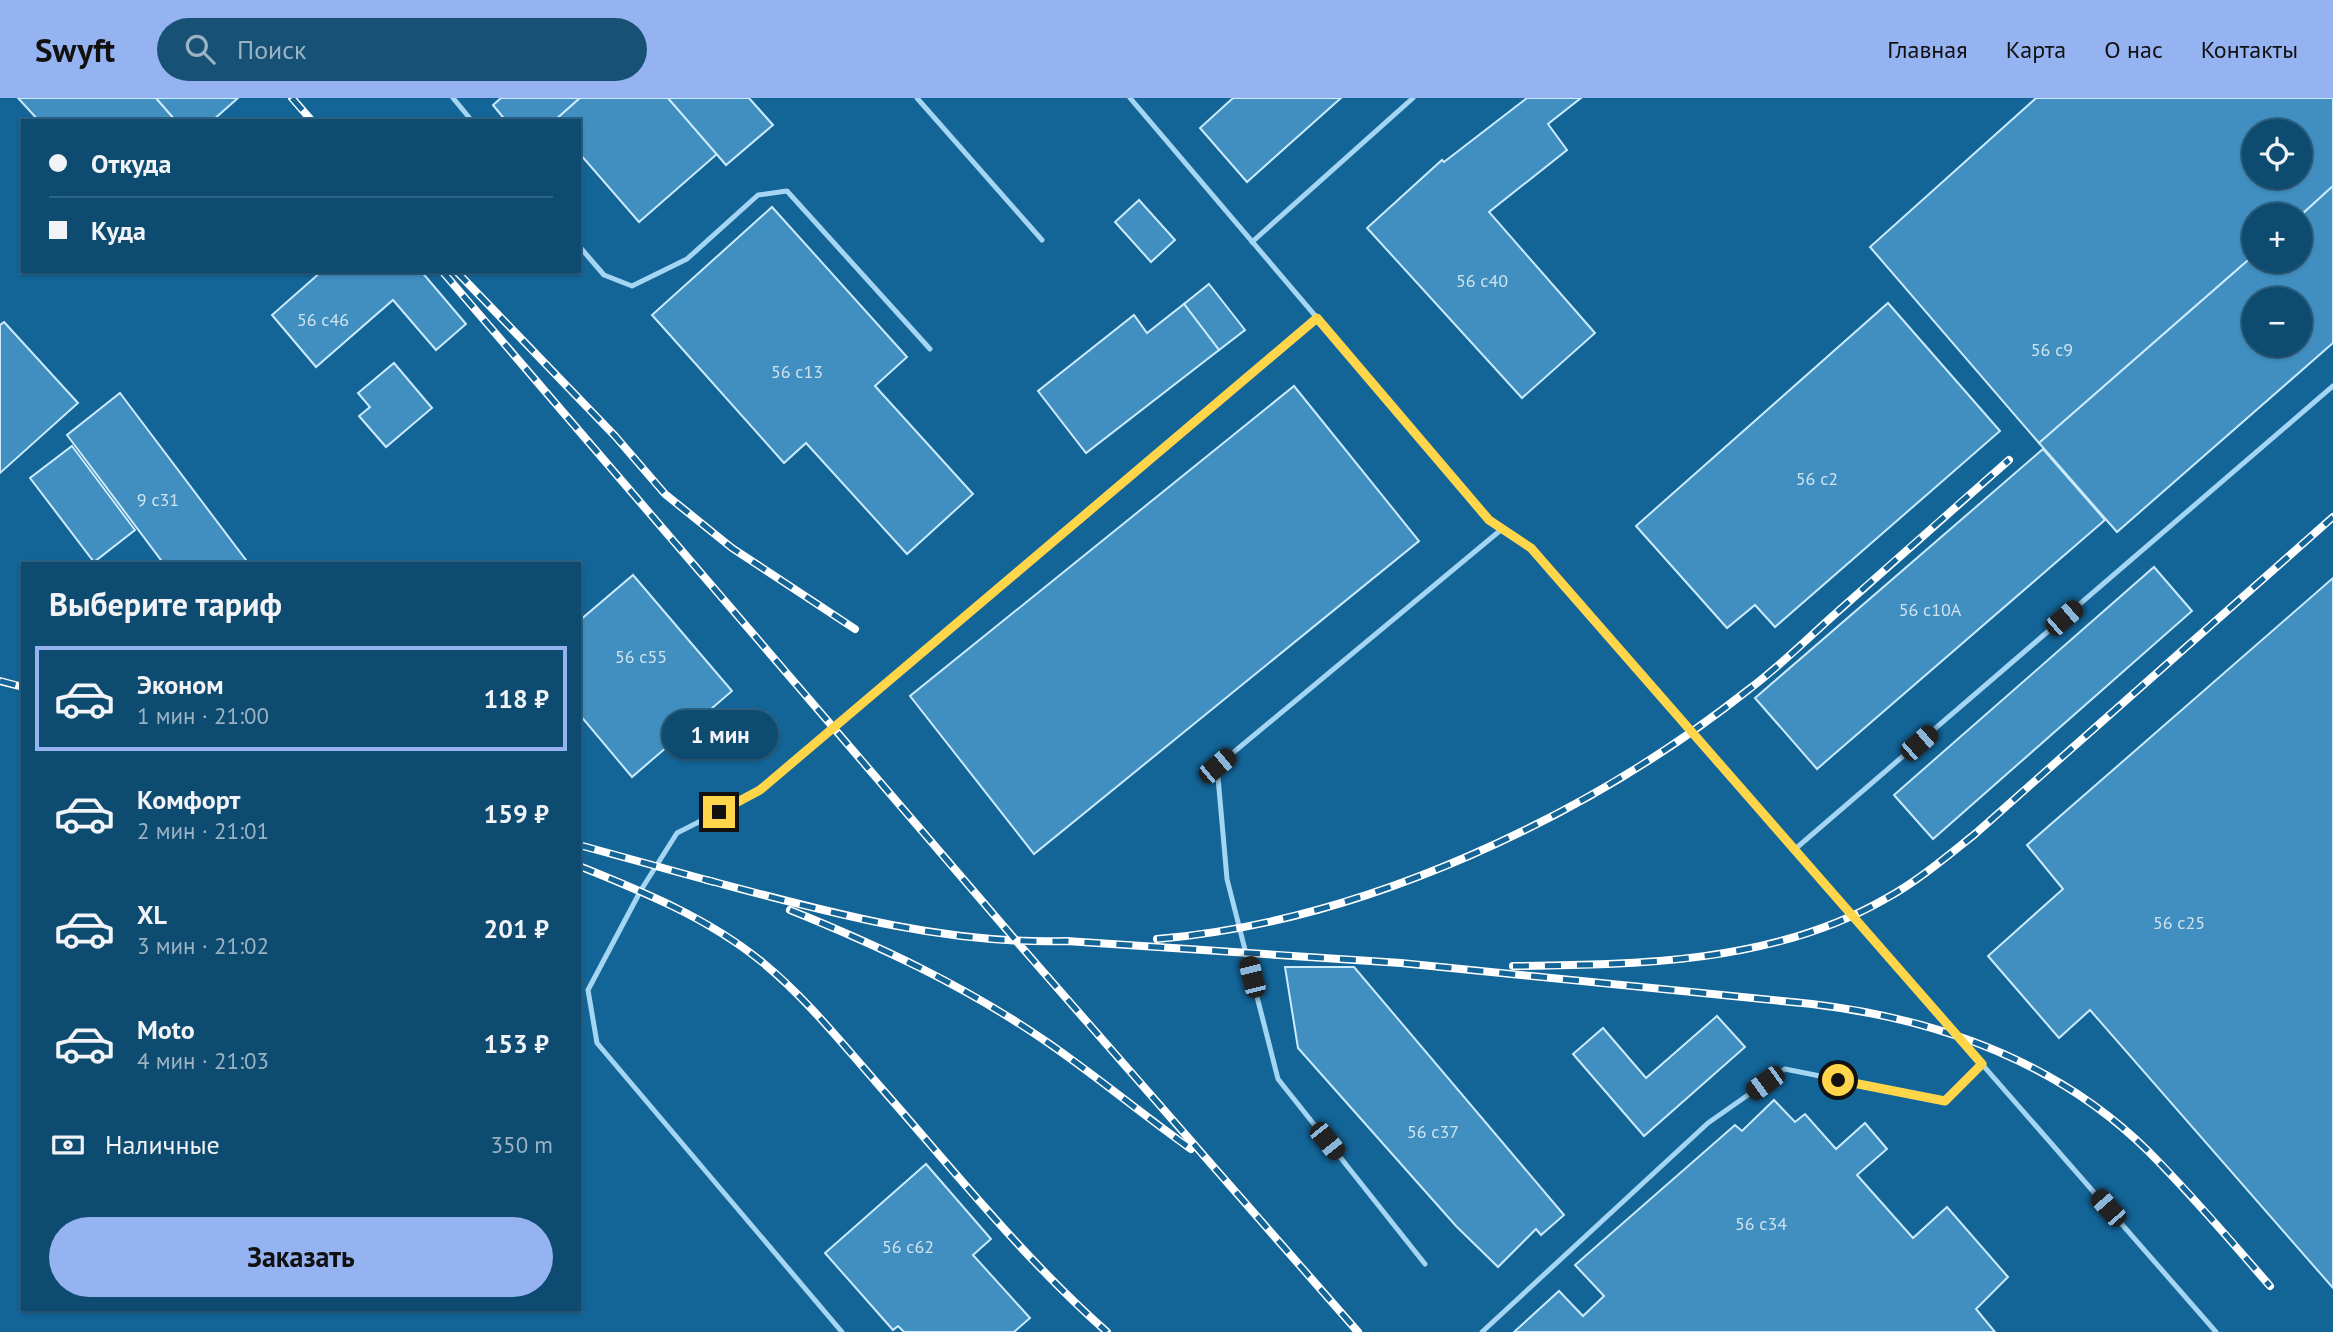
<!DOCTYPE html>
<html lang="ru">
<head>
<meta charset="utf-8">
<style>
	body { margin:0; font-family:"PT Sans",sans-serif; background:#175276; color:#f1f3f6; height:100vh; display:flex; flex-direction:column; font-size:26px; white-space:nowrap }
	* { box-sizing:border-box; margin:0 }
	p { font-size:23px; color:#9bb3c3 }
	.icon { flex:none; width:38px; height:38px; fill:none; stroke:currentColor; stroke-width:2; stroke-linecap:round; stroke-linejoin:round }
	.map { position:relative; flex:1; overflow:hidden }
	.sheet { position:absolute; left:21px; top:464px; width:560px; height:749px; display:flex; flex-direction:column; background:#0e4b71; border-radius:0px; box-shadow:0 2px 5px #0004,0 0 0 2px #2e6384 }
	.sheet>* { flex:none }
	.hud { position:absolute; left:21px; top:21px; width:560px; height:154px; border-radius:0px; box-shadow:0 2px 5px #0004,0 0 0 2px #2e6384; display:grid; align-content:center; height:154px; padding:0 28px; background:#0e4b71 }
	.tools { position:absolute; left:2242px; top:21px; display:grid; gap:14px }
	.tools a { display:grid; place-items:center; width:70px; height:70px; border-radius:50%; background:#0e4b71; box-shadow:0 2px 5px #0004,0 0 0 2px #2e6384; font-size:35px }
	.end { position:absolute; width:32px; height:32px; margin:-16px; border:9px solid #ffd54a; background:#111; box-shadow:0 0 0 4px #111 }
	.from { border-radius:50% }
	.bubble { position:absolute; height:49px; border-radius:24px; background:#0e4b71; box-shadow:0 2px 5px #0004,0 0 0 2px #2e6384; font-size:23px; font-weight:700; line-height:49px; text-align:center }
	.car { position:absolute; width:21px; height:42px; margin:-21px -10px; border-radius:9px; box-shadow:0 0 5px 2px #0007; background:linear-gradient(#222 24%,#8ab4d8 0 40%,#222 0 76%,#8ab4d8 0 86%,#222 0) }
	.hud b { display:flex; align-items:center; gap:24px; height:66px; font-size:26px }
	.hud b+b { border-top:2px solid #2e6384 }
	.hud i { width:18px; height:18px; background:#f1f3f6 }
	ul { padding:0; list-style:none }
	li { display:flex; align-items:center; gap:21px; height:105px; margin:0 14px 10px; padding:0 14px; border:4px solid transparent; border-radius:0px }
	li div { flex:1 }
	li b { display:block; font-size:26px }
	li em { font-style:normal; font-weight:700 }
	li.selected { border-color:#95b2f1 }
	li>.icon { width:63px; height:63px; stroke-width:1.5 }
	h2 { padding:0 28px; font-size:32px; line-height:84px }
	.pay { display:flex; align-items:center; gap:18px; height:77px; padding:0 28px; font-size:26px }
	.pay p { margin-inline-start:auto }
	.cta { display:flex; gap:14px; margin-top:auto; padding:14px 28px }
	.cta a { flex:1; height:80px; border-radius:42px; background:#95b2f1; color:#111; font-size:28px; font-weight:700; line-height:80px; text-align:center }
	header { display:flex; align-items:center; gap:42px; box-sizing:border-box; height:98px; padding:0 35px; background:#95b2f1; color:#111 }
	header strong { font-size:33px }
	nav { display:flex; gap:38px; margin-inline-start:auto; font-size:24px }
	.search { width:490px; height:63px; background:#175276; display:flex; align-items:center; gap:18px; box-sizing:border-box; padding:0 24px; border-radius:38px; color:#9bb3c3; font-size:26px }
	.map>svg:first-child { display:block }
	.building { fill:#408fc0; stroke:#ccebfd; stroke-width:2; fill-rule:evenodd }
	.lines { fill:none; stroke-linecap:round; stroke-linejoin:round }
	.service { stroke:#a4d5f3; stroke-width:5 }
	.rail-casing { stroke:#fff; stroke-width:8 }
	.rail { stroke:#136497; stroke-width:5; stroke-dasharray:16; stroke-linecap:butt }
	.route { stroke:#ffd54a; stroke-width:9 }
	.labels { text-anchor:middle; dominant-baseline:central; stroke-width:6; stroke-linejoin:round; paint-order:stroke }
	.number-label { font-size:18px; fill:#cfe3ef }
</style>
</head>
<body>
<header>
<strong>Swyft</strong>
<div class="search"><svg class="icon" aria-label="search" viewBox="0 0 24 24"><circle cx="10" cy="10" r="6"/><path d="M15 15l6 6"/></svg>Поиск</div>
<nav><a>Главная</a><a>Карта</a><a>О нас</a><a>Контакты</a></nav>
</header>
<div class="map">
<svg width="2333" height="1234" viewBox="0 0 2333 1234">
	<rect width="100%" height="100%" fill="#136497"/>
	<g class="building">
		<polygon points="18,0 156,0 176,23 39,23"/>
		<polygon points="156,0 238,0 212,23 176,23"/>
		<polygon points="501,0 580,0 554,23 506,23 493,7"/>
		<polygon points="580,0 668,0 717,56 639,124 579,55 579,23 554,23"/>
		<polygon points="668,0 749,0 773,27 726,67"/>
		<polygon points="1233,0 1341,0 1247,84 1200,30"/>
		<polygon points="1527,0 1581,0 1548,26 1567,52 1489,114 1595,235 1522,300 1367,130 1442,62 1444,64"/>
		<path d="M2036,0H2333V88L2300,118L2254,117V157L2039,345L1870,149ZM2254,33H2300V79H2254Z"/>
		<path d="M2333,88V245L2117,434L2039,345L2254,157V163H2300V118ZM2254,201H2300V247H2254Z"/>
		<polygon points="1139,102 1175,142 1151,164 1115,124"/>
		<polygon points="772,109 907,259 875,288 973,396 907,456 806,345 784,365 652,217"/>
		<polygon points="322,173 421,173 466,226 436,252 393,202 316,269 272,217"/>
		<polygon points="1209,186 1245,232 1219,252 1184,206"/>
		<polygon points="1888,205 2000,333 1775,529 1755,507 1727,530 1636,428"/>
		<polygon points="1184,206 1219,252 1086,355 1038,293 1134,217 1147,235"/>
		<polygon points="4,224 78,305 0,375 0,227"/>
		<polygon points="394,265 432,310 386,349 359,318 370,309 358,295"/>
		<polygon points="1294,288 1419,443 1034,756 910,598"/>
		<polygon points="120,295 249,466 164,466 67,337"/>
		<polygon points="72,348 135,432 94,464 30,380"/>
		<polygon points="2043,351 2105,422 1817,671 1755,600"/>
		<polygon points="2154,469 2192,513 1933,741 1894,697"/>
		<polygon points="633,477 732,593 632,679 579,616 579,523"/>
		<polygon points="2333,480 2333,1190 2090,912 2059,940 1988,858 2063,791 2027,747"/>
		<polygon points="1285,869 1354,869 1564,1117 1541,1137 1536,1131 1498,1169 1456,1128 1298,950"/>
		<polygon points="1717,918 1745,949 1644,1038 1573,956 1603,930 1646,980"/>
		<polygon points="1774,1002 1795,1024 1805,1016 1836,1051 1865,1025 1887,1051 1857,1077 1913,1140 1947,1109 2008,1179 1976,1211 1995,1234 1514,1234 1559,1193 1583,1218 1604,1198 1575,1167 1735,1027 1742,1033"/>
		<polygon points="926,1066 991,1141 973,1157 1030,1220 1014,1234 904,1234 898,1228 893,1232 825,1155"/>
	</g>
	<g class="lines">
		<g class="service">
			<polyline points="453,0 472,23"/>
			<polyline points="917,0 1042,142"/>
			<polyline points="1130,0 1489,422 1531,450 2216,1234"/>
			<polyline points="1252,144 1413,0"/>
			<polyline points="579,148 604,177 632,188 687,161 758,97 787,93 930,251"/>
			<polyline points="1794,752 2333,288"/>
			<polyline points="1425,1166 1278,981 1227,781 1217,668 1502,431"/>
			<polyline points="842,1234 597,945 588,892 641,792 677,735 760,693 1317,220"/>
			<polyline points="1482,1234 1708,1025 1785,971 1945,1003 1982,966"/>
		</g>
		<defs>
			<g id="rail">
				<polyline points="292,0 312,23"/>
				<polyline points="442,173 1018,845 1358,1234"/>
				<polyline points="456,173 615,338 665,396 732,450 855,531"/>
				<polyline points="0,583 23,589"/>
				<polyline points="579,747 714,784"/>
				<path d="M579,768C644,794 708,820 762,864C805,899 840,943 876,984C951,1069 1022,1159 1107,1234"/>
				<path d="M707,782C824,813 944,847 1066,843L1401,865L1812,906C1937,921 2057,963 2148,1053C2191,1096 2230,1142 2270,1188"/>
				<path d="M790,812C877,847 963,887 1041,940C1093,975 1140,1015 1191,1051"/>
				<path d="M1157,841C1363,824 1587,719 1748,592C1779,569 1807,541 1835,516C1893,464 1951,413 2009,362"/>
				<path d="M1513,868C1637,867 1774,865 1885,801C1918,783 1946,759 1975,736L2333,419"/>
			</g>
		</defs>
		<use href="#rail" class="rail-casing"/>
		<use href="#rail" class="rail"/>
	</g>
	<g class="lines">
		<polyline class="route" points="719,714 760,692 1317,220 1489,422 1531,450 1982,966 1945,1003 1838,982"/>
	</g>
	<g class="labels">
		<g class="number-label">
			<text x="1482" y="182">56 с40</text>
			<text x="323" y="221">56 с46</text>
			<text x="2052" y="251">56 с9</text>
			<text x="797" y="273">56 с13</text>
			<text x="1817" y="380">56 с2</text>
			<text x="158" y="401">9 с31</text>
			<text x="1930" y="511">56 с10А</text>
			<text x="641" y="558">56 с55</text>
			<text x="2179" y="824">56 с25</text>
			<text x="1433" y="1033">56 с37</text>
			<text x="1761" y="1125">56 с34</text>
			<text x="908" y="1148">56 с62</text>
		</g>
	</g>
</svg>
<div class="tools">
<a><svg class="icon" aria-label="locate" viewBox="0 0 24 24"><circle cx="12" cy="12" r="6"/><path d="M12 2v4M12 18v4M2 12h4M18 12h4"/></svg></a>
<a>+</a>
<a>−</a>
</div>
<i class="end from" style="left:1838px;top:982px"></i>
<i class="end" style="left:719px;top:714px"></i>
<div class="bubble" style="left:662px;top:612px;width:116px">1 мин</div>
<i class="car" style="left:2064px;top:520px;rotate:49deg"></i>
<i class="car" style="left:1919px;top:645px;rotate:49deg"></i>
<i class="car" style="left:1217px;top:668px;rotate:50deg"></i>
<i class="car" style="left:1252px;top:879px;rotate:346deg"></i>
<i class="car" style="left:1765px;top:985px;rotate:234deg"></i>
<i class="car" style="left:1327px;top:1043px;rotate:141deg"></i>
<i class="car" style="left:2108px;top:1110px;rotate:319deg"></i>
<div class="hud">
<b><i class="from"></i>Откуда</b>
<b><i></i>Куда</b>
</div>
<section class="sheet">
<h2>Выберите тариф</h2>
<ul>
<li class="selected"><svg class="icon" aria-label="car" viewBox="0 0 24 24"><path d="M5 17H2v-5l4-1 3-4h7l3 4 3 1v5h-3M9 17h6M6 11h13"/><circle cx="7" cy="17" r="2"/><circle cx="17" cy="17" r="2"/></svg><div><b>Эконом</b><p>1 мин · 21:00</p></div><em>118 ₽</em></li>
<li><svg class="icon" aria-label="car" viewBox="0 0 24 24"><path d="M5 17H2v-5l4-1 3-4h7l3 4 3 1v5h-3M9 17h6M6 11h13"/><circle cx="7" cy="17" r="2"/><circle cx="17" cy="17" r="2"/></svg><div><b>Комфорт</b><p>2 мин · 21:01</p></div><em>159 ₽</em></li>
<li><svg class="icon" aria-label="car" viewBox="0 0 24 24"><path d="M5 17H2v-5l4-1 3-4h7l3 4 3 1v5h-3M9 17h6M6 11h13"/><circle cx="7" cy="17" r="2"/><circle cx="17" cy="17" r="2"/></svg><div><b>XL</b><p>3 мин · 21:02</p></div><em>201 ₽</em></li>
<li><svg class="icon" aria-label="car" viewBox="0 0 24 24"><path d="M5 17H2v-5l4-1 3-4h7l3 4 3 1v5h-3M9 17h6M6 11h13"/><circle cx="7" cy="17" r="2"/><circle cx="17" cy="17" r="2"/></svg><div><b>Moto</b><p>4 мин · 21:03</p></div><em>153 ₽</em></li>
</ul>
<div class="pay"><svg class="icon" aria-label="cash" viewBox="0 0 24 24"><path d="M3 7h18v10H3z"/><circle cx="12" cy="12" r="2"/></svg>Наличные<p>350 m</p></div>
<div class="cta"><a>Заказать</a></div>
</section>
</div>
</body>
</html>
